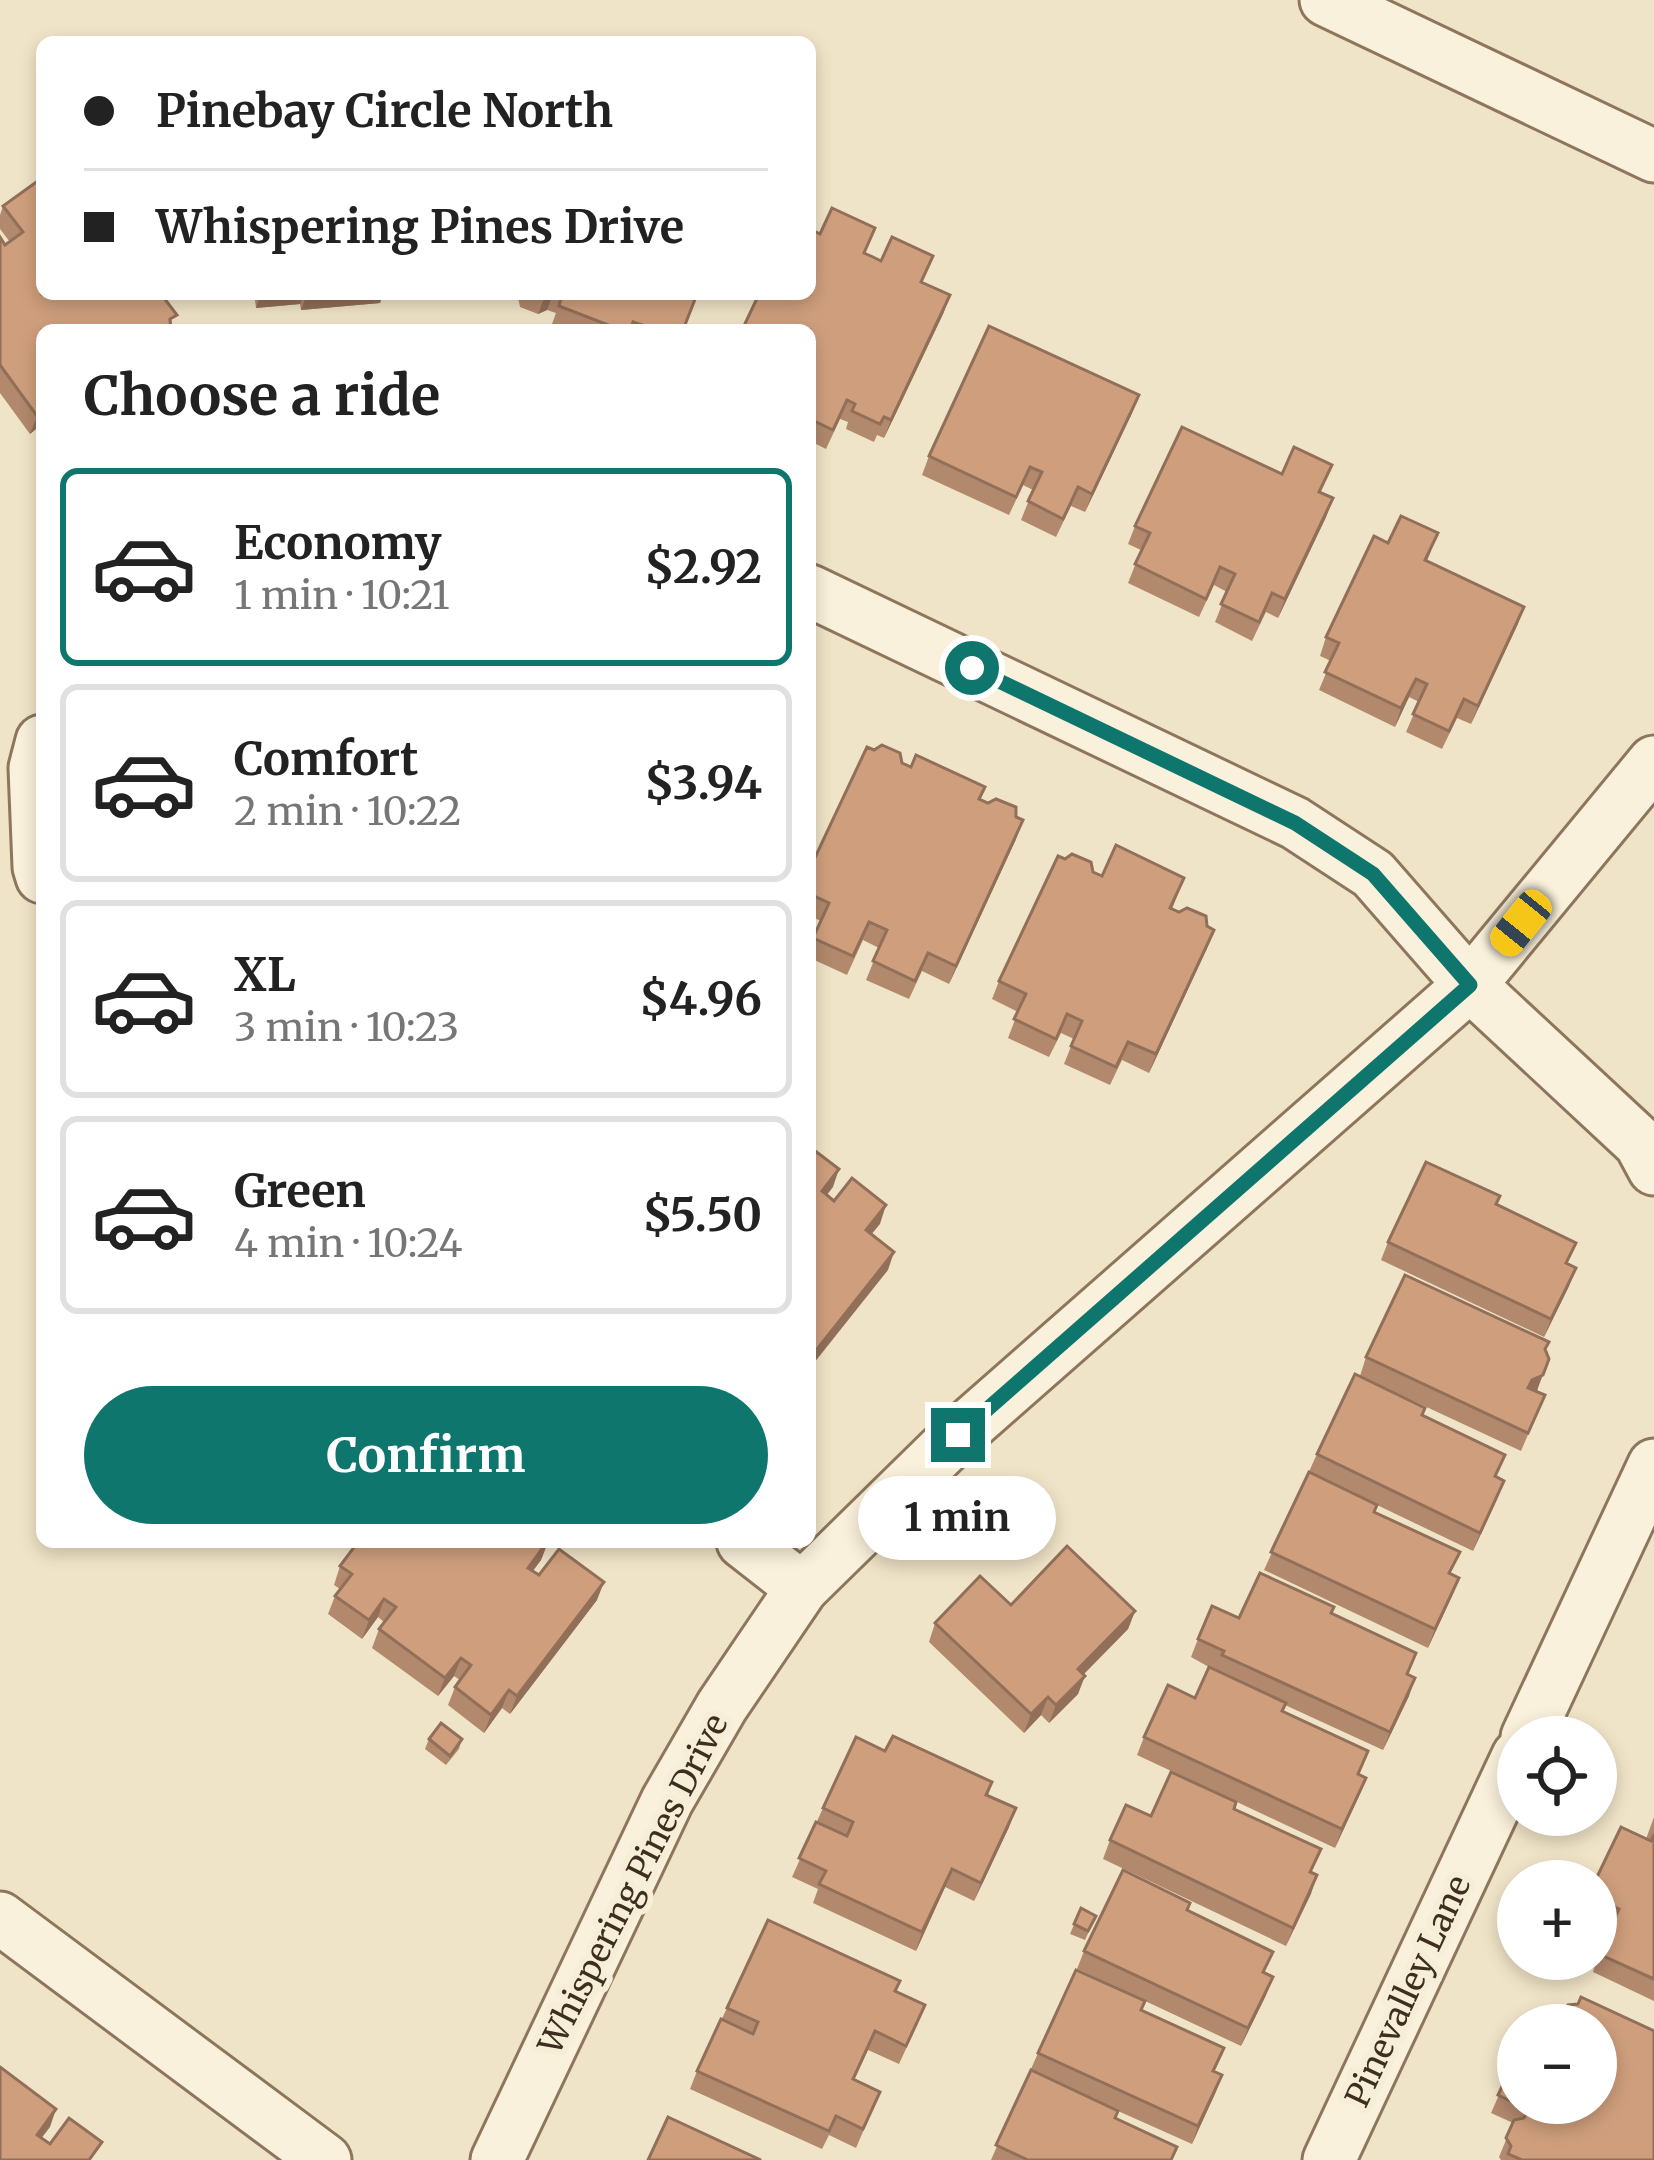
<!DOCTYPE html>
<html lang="en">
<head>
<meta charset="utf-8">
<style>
	body { margin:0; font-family:Merriweather,serif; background:#f6f6f6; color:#222; height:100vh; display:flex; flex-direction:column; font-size:45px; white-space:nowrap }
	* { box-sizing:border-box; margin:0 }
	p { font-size:39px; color:#767676 }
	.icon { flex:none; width:66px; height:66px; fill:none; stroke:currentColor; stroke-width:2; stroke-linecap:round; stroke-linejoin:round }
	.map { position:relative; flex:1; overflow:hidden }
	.details { position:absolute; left:36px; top:324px; width:780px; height:1224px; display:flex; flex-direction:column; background:#fff; border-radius:18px; box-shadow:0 6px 18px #0003 }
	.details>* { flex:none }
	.hud { position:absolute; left:36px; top:36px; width:780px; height:264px; border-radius:18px; box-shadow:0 6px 18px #0003; display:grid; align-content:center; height:264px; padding:0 48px; background:#fff }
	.tools { position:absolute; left:1497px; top:1716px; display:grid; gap:24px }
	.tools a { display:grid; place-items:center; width:120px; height:120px; border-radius:50%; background:#fff; box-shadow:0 6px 18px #0003; font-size:60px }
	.end { position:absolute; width:54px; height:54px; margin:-27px; border:15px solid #0f766e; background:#fff; box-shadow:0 0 0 6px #fff }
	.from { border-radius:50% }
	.bubble { position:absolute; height:84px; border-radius:42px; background:#fff; box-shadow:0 6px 18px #0003; font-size:39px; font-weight:700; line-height:84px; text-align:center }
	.car { position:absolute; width:36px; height:72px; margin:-36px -18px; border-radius:15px; box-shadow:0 0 9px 3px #0007; background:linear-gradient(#f5c518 24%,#345 0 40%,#f5c518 0 76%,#345 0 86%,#f5c518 0) }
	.hud b { display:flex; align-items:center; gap:42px; height:114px; font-size:45px }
	.hud b+b { border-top:3px solid #e0e0e0 }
	.hud i { width:30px; height:30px; background:#222 }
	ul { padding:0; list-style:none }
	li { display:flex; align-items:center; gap:36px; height:198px; margin:0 24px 18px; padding:0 24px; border:6px solid #e0e0e0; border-radius:18px }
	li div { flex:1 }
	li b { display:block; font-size:45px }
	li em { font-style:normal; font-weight:700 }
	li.active { border-color:#0f766e }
	li>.icon { width:108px; height:108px; stroke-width:1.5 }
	h2 { padding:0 48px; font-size:54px; line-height:144px }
	.action { display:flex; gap:24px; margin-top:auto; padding:24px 48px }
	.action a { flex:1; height:138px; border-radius:72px; background:#0f766e; color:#fff; font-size:48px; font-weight:700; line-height:138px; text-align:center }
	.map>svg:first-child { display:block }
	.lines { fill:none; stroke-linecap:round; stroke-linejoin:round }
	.minor-casing { stroke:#8d765c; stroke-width:57 }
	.minor { stroke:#faf1dc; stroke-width:51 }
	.wall { fill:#b2896c }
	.shaded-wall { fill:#916f58 }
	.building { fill:#cf9f7d; stroke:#916f58; stroke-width:3 }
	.route { stroke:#0f766e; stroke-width:15 }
	.labels { text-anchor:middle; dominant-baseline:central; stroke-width:12; stroke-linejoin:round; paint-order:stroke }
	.street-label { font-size:33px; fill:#3d2e20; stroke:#f7eed8 }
</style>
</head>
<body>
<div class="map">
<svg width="1654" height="2160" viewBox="0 0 1654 2160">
	<rect width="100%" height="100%" fill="#f0e4c8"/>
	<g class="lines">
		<defs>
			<g id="minor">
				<polyline points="1326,0 1654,156"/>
				<polyline points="810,591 1295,823 1373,874 1470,985 1640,1143 1654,1169"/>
				<polyline points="42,741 35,768 39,867 42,877"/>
				<polyline points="743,1542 802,1588"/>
				<polyline points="1527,1737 1654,1465"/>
				<polyline points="0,1918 325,2160"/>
				<polyline points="497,2160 667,1801 722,1706 802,1588 958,1435 1470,985 1654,762"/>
				<polyline points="1329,2160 1518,1756"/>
			</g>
		</defs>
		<use href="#minor" class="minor-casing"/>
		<use href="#minor" class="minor"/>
	</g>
	<g class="wall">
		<polygon points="42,178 42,432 36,429 30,434 0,393 0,237 5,245 10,242 0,229 0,215 3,206"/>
		<polygon points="865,254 950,295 943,314 884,438 877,435 874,442 846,429 848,422 840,419 826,449 810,441 810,330"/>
		<polygon points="251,294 383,294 380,303 301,310 300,304 256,308 255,300 252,300"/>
		<polygon points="511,294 697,294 683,330 567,330 552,324 556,313 547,310 538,314 520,307 518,297"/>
		<polygon points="1139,395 1132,413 1085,512 1071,506 1056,537 1021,520 1033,490 1023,485 1009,515 922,475 929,456"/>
		<polygon points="1321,493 1333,498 1326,517 1278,618 1266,612 1252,641 1215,622 1227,592 1214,585 1199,617 1128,583 1141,550 1128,544 1135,526"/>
		<polygon points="1388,543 1431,551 1427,561 1524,607 1471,724 1457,718 1442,749 1406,732 1419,702 1409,697 1395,727 1319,690 1331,661 1320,656 1326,637"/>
		<polygon points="874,750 911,767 985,787 980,800 1016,839 949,984 922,971 909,999 866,980 879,948 863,940 847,975 810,958 810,946 821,921 810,916 810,868"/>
		<polygon points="1093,872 1102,876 1184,878 1172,909 1214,930 1207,948 1149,1073 1122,1060 1110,1085 1064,1064 1074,1039 1061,1033 1049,1057 1008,1038 1018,1012 992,999 999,981"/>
		<polygon points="1497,1205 1569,1286 1544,1337 1381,1260 1388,1242"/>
		<polygon points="1546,1350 1537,1392 1545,1395 1521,1451 1360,1376 1366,1357"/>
		<polygon points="1422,1416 1496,1477 1497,1499 1473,1551 1377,1505 1375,1512 1451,1574 1459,1578 1428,1648 1264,1570 1317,1454"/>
		<polygon points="548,1542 541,1560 533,1571 597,1600 510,1714 502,1708 484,1733 448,1705 455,1687 460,1680 454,1676 438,1696 372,1648 379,1629 384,1622 378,1617 362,1639 328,1614 335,1596 340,1589 334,1585 340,1566"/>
		<polygon points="1011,1605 1135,1611 1128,1629 1084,1674 1078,1694 1049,1723 1041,1715 1024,1733 929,1642 935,1623"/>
		<polygon points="1332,1613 1408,1674 1409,1696 1383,1750 1285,1705 1283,1712 1359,1775 1366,1778 1335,1848 1137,1755 1144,1737 1195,1698 1216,1671 1191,1657 1198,1639"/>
		<polygon points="429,1739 462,1739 459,1749 446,1765 425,1749"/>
		<polygon points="885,1751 992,1782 988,1795 1009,1827 974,1901 945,1887 916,1951 813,1903 818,1889 792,1877 823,1808"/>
		<polygon points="1234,1809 1317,1875 1286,1946 1103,1859 1110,1840 1151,1816"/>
		<polygon points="1654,1817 1654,2001 1593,1972 1595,1964 1592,1959 1596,1959 1596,1941 1604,1924 1596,1921 1596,1881 1646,1839"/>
		<polygon points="1081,1908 1096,1916 1085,1940 1070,1934"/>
		<polygon points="1188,1911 1265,1973 1266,1995 1241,2046 1077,1969 1084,1951"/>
		<polygon points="900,1981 896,1992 918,2023 899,2064 868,2050 854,2080 880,2092 856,2148 829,2135 822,2149 690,2089 697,2071 727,2008"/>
		<polygon points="1581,1997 1654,2031 1654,2160 1501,2160 1499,2157 1513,2123 1491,2113 1518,2052 1518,2103 1596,2103 1596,2025 1559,2025 1568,2005 1578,2004"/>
		<polygon points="1142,2010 1215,2072 1222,2075 1192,2144 1118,2111 1116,2118 1172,2160 991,2160 1038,2053"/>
	</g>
	<g class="shaded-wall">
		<polygon points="261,294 304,294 300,304 256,308"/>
		<polygon points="307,294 383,294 380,303 301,310"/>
		<polygon points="549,294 553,294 547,310 538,314 545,296"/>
		<polygon points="950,295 943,314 884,438 891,420"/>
		<polygon points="1139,395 1132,413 1085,512 1092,494"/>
		<polygon points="42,412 36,429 30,434 37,416"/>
		<polygon points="1333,498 1326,517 1278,618 1285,599"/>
		<polygon points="1524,607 1517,626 1471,724 1478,706"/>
		<polygon points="1416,679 1409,697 1395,727 1401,708"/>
		<polygon points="1023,820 1016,839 949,984 956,966"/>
		<polygon points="1214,930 1207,948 1149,1073 1156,1054"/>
		<polygon points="839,1169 833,1187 816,1209 822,1191"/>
		<polygon points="886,1205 880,1224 860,1248 866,1230"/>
		<polygon points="894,1252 888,1270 810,1368 810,1358"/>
		<polygon points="1576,1268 1569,1286 1544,1337 1551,1319"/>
		<polygon points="1549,1359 1536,1393 1525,1398 1532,1380"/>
		<polygon points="1504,1481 1497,1499 1473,1551 1480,1533"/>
		<polygon points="548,1542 541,1560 521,1586 528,1568"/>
		<polygon points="1459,1578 1452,1596 1428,1648 1435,1629"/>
		<polygon points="604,1582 597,1600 510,1714 517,1696"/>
		<polygon points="384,1599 378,1617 362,1639 369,1620"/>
		<polygon points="1135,1611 1128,1629 1071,1687 1078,1669"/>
		<polygon points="461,1658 454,1676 438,1696 445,1678"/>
		<polygon points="1085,1676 1078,1694 1049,1723 1056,1705"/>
		<polygon points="1415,1678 1409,1696 1383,1750 1390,1732"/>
		<polygon points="509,1690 502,1708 484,1733 491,1715"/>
		<polygon points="1048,1697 1041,1715 1024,1733 1031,1714"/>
		<polygon points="1366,1778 1359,1796 1335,1848 1342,1829"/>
		<polygon points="1016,1808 1009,1827 974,1901 981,1883"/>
		<polygon points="952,1869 945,1887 916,1951 922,1932"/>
		<polygon points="1317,1875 1311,1894 1286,1946 1293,1928"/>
		<polygon points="1273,1977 1266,1995 1241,2046 1248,2028"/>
		<polygon points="1222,2075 1215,2094 1192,2144 1198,2126"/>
		<polygon points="56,2109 50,2127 30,2153 37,2135"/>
	</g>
	<g class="building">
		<polygon points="42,178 42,294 161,294 177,315 170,319 171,329 169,330 42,330 42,412 37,416 0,365 0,237 5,245 23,232 3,206"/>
		<polygon points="832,208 875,228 864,253 873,257 881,261 892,237 933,256 921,282 950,295 891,420 884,417 880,424 852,411 855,404 847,400 833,430 810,419 810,330 742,330 759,294 810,294 810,229 820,234"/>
		<polygon points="562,294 697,294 683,330 644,330 642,325 633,322 630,330 621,330 559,306"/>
		<polygon points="989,326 1139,395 1092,494 1078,487 1063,519 1028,501 1042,472 1030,467 1016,497 929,456"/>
		<polygon points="1182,427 1282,474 1294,447 1332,465 1319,492 1333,498 1285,599 1272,593 1259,622 1221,604 1235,574 1220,567 1206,599 1135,564 1150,533 1135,526"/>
		<polygon points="1401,516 1438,533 1425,560 1524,607 1478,706 1464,699 1449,731 1413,714 1427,684 1416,679 1401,708 1325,672 1339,643 1326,637 1374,536 1388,543"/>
		<polygon points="882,745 900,753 902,763 911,767 916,755 985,787 979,799 988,803 996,799 1016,807 1016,817 1023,820 956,966 928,953 915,981 873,961 887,930 869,922 853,956 813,938 829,903 810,894 810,868 867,747 874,750"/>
		<polygon points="1116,845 1184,878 1170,908 1179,912 1187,908 1206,916 1207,926 1214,930 1156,1054 1128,1042 1116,1067 1071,1046 1082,1021 1067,1014 1056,1039 1014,1019 1026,994 999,981 1058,856 1065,859 1072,854 1091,862 1093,872 1102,876"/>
		<polygon points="810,1147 839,1169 822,1191 834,1201 852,1178 886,1205 866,1230 894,1252 810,1358"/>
		<polygon points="1426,1162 1500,1196 1496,1204 1576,1243 1566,1263 1576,1268 1551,1319 1388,1242"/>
		<polygon points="1405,1275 1549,1342 1545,1349 1549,1359 1543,1375 1532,1380 1528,1388 1545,1395 1528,1433 1366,1357"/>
		<polygon points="1355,1374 1425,1408 1422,1415 1505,1455 1495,1476 1504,1481 1480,1533 1317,1454"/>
		<polygon points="1309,1472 1377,1505 1374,1512 1460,1552 1449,1573 1459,1578 1435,1629 1271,1552"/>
		<polygon points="358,1542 547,1542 528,1568 539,1575 559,1549 604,1582 517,1696 509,1690 491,1715 455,1687 471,1665 461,1658 445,1678 379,1629 396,1607 384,1599 369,1620 335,1596 352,1574 340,1566"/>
		<polygon points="1067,1546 1135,1611 1078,1669 1085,1676 1056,1705 1048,1697 1031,1714 935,1623 980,1576 1011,1605"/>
		<polygon points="1260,1573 1334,1607 1331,1613 1416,1653 1407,1674 1415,1678 1390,1732 1222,1655 1224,1651 1198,1639 1212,1606 1239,1618"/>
		<polygon points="1209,1667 1286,1703 1282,1711 1368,1751 1358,1774 1366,1778 1342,1829 1144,1737 1168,1685 1195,1698"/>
		<polygon points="441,1723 462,1739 450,1756 429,1739"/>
		<polygon points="893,1736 992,1782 986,1795 1016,1808 981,1883 952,1869 922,1932 819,1884 826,1871 799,1858 816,1822 847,1836 853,1822 823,1808 856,1737 885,1751"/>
		<polygon points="1171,1772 1236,1802 1234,1809 1321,1849 1310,1872 1317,1875 1293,1928 1110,1840 1126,1805 1151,1816"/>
		<polygon points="1621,1827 1651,1841 1654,1834 1654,1979 1599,1954 1603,1947 1597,1938 1605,1920 1615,1918 1619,1909 1596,1899 1595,1881"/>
		<polygon points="1123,1870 1190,1903 1187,1910 1273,1952 1263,1972 1273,1977 1248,2028 1084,1951"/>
		<polygon points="1081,1908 1096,1916 1088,1931 1074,1924"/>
		<polygon points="768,1920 900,1981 895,1991 925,2005 906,2046 875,2031 853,2079 880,2092 863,2129 836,2116 829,2131 697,2071 721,2019 753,2034 758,2022 727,2008"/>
		<polygon points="1076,1970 1145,2001 1141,2010 1224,2048 1213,2071 1222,2075 1198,2126 1038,2053"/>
		<polygon points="1581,1997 1654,2031 1654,2160 1522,2160 1508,2154 1511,2146 1506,2138 1514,2120 1524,2118 1528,2109 1498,2095 1518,2052 1518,2103 1596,2103 1596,2025 1560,2024 1568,2005 1578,2004"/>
		<polygon points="0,2067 56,2109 37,2135 50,2144 69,2118 102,2142 89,2160 0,2160"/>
		<polygon points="1031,2070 1118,2111 1115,2118 1177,2147 1171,2160 1028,2160 996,2145"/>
		<polygon points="668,2117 761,2160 648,2160"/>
	</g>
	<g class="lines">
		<polyline class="route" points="958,1435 1470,985 1373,874 1295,823 972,668"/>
	</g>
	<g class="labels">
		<g class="street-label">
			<text transform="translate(633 1884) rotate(-63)">Whispering Pines Drive</text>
			<text transform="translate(1408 1991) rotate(-65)">Pinevalley Lane</text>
		</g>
	</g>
</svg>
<div class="tools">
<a><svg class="icon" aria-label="locate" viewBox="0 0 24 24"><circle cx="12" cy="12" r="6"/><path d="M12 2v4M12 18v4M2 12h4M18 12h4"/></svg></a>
<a>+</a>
<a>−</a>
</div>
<i class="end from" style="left:972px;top:668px"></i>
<i class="end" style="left:958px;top:1435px"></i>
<div class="bubble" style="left:858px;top:1476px;width:198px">1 min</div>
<i class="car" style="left:1521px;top:923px;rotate:219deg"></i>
<div class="hud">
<b><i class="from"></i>Pinebay Circle North</b>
<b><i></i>Whispering Pines Drive</b>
</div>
<section class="details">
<h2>Choose a ride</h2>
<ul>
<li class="active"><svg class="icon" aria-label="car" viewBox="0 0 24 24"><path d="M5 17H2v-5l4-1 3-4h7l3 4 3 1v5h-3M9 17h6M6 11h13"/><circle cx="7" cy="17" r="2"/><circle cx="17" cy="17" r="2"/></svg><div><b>Economy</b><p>1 min · 10:21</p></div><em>$2.92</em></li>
<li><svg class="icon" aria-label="car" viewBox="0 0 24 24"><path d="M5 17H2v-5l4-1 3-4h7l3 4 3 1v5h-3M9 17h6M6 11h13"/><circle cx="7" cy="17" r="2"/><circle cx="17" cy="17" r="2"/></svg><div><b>Comfort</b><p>2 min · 10:22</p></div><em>$3.94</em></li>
<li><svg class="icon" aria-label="car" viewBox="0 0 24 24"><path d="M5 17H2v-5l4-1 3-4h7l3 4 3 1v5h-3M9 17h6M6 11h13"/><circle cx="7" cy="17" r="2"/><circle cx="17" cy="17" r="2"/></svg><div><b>XL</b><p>3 min · 10:23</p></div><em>$4.96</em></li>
<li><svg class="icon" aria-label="car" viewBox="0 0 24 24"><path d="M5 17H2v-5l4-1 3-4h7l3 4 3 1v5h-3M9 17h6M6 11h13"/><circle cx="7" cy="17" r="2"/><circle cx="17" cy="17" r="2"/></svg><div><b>Green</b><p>4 min · 10:24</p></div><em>$5.50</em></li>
</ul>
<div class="action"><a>Confirm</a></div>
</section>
</div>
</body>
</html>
